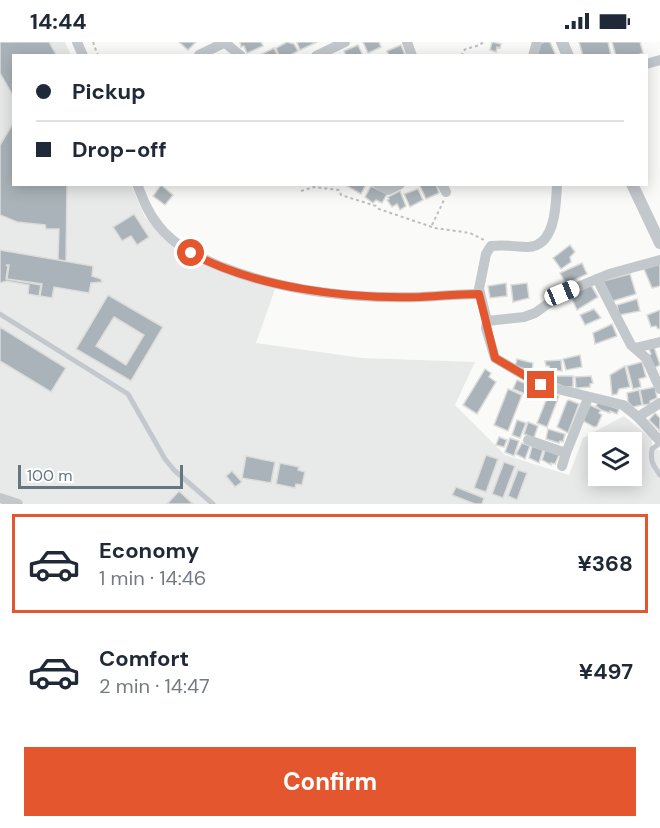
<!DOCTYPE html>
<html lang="en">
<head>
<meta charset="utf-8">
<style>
	body { margin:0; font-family:"DM Sans",sans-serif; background:#f2f2f3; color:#1f2937; height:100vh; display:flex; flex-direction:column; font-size:22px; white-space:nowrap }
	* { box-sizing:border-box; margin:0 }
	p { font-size:20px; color:#747a83 }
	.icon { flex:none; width:33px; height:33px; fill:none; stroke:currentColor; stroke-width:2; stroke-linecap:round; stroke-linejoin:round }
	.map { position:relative; height:462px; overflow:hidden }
	.drawer { display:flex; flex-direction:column; background:#fff; flex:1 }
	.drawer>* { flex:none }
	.top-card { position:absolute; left:12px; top:12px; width:636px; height:132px; border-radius:0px; box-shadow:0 3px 15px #0003; display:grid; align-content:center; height:132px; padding:0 24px; background:#fff }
	.fabs { position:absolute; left:588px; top:390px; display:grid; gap:12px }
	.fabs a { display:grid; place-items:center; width:54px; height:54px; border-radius:0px; background:#fff; box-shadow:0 3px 15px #0003; font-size:30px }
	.scale { position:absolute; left:18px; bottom:15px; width:165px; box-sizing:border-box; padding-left:6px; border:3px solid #657683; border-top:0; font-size:16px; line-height:21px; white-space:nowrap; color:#657683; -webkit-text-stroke:4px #fff; paint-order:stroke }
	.end { position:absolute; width:27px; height:27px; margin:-14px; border:8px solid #e4572e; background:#fff; box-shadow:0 0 0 3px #fff }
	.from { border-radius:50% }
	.car { position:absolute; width:18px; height:36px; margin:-18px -9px; border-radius:8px; box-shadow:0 0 4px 2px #0007; background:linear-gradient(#fff 24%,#345 0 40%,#fff 0 76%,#345 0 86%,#fff 0) }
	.top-card b { display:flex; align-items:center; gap:21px; height:57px; font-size:22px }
	.top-card b+b { border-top:2px solid #e0e1e3 }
	.top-card i { width:15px; height:15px; background:#1f2937 }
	ul { padding:10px 0 0; list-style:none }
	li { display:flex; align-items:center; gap:18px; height:99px; margin:0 12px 9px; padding:0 12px; border:3px solid transparent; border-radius:0px }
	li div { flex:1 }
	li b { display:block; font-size:22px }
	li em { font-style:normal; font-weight:700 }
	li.selected { border-color:#e4572e }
	li>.icon { width:54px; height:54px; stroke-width:1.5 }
	.action { display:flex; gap:12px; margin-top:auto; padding:12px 24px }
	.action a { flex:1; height:69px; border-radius:0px; background:#e4572e; color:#fff; font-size:24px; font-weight:700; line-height:69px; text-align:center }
	.status { display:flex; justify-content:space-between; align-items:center; height:42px; padding:0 30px; background:#fff; direction:ltr }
	.status svg { height:16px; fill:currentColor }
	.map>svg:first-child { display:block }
	.built { fill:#e8e9e9; fill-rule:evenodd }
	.building { fill:#aab3b9; stroke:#dcdcda; stroke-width:1.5; fill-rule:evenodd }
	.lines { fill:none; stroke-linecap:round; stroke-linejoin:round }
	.path { stroke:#bbbfc2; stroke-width:2; stroke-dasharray:3 3; stroke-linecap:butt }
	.service { stroke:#c3c8cc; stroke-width:5 }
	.minor { stroke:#c3c8cc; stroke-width:10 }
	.tertiary { stroke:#c3c8cc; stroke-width:12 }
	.route { stroke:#e4572e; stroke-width:8 }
</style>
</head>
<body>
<div class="status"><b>14:44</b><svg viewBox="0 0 49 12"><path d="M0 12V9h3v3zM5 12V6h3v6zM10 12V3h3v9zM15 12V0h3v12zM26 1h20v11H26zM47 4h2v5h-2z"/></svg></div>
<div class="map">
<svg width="660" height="462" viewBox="0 0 660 462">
	<rect width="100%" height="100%" fill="#fafaf8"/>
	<path class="built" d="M0,0H65L71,13L14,14V142L131,143L145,175L164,197L188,217L275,247L256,301L362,316L475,320L455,363L505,413L569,433L583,396L624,374L652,397V407L660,408V462H25L19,458L0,453ZM598,400H632V434H598Z"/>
	<g class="building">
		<polygon points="0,0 49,0 57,14 14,14 14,52 12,52 0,31"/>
		<polygon points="179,0 196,0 188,8"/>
		<polygon points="240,0 261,0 263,4 247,11 244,4 241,5"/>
		<polygon points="287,0 294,2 298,9 289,14 279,14 276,6"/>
		<polygon points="299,0 317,0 300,8 297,1"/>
		<polygon points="363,0 379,0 381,5 368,11"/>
		<polygon points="492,0 501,2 500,6 497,5 496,10 490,8"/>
		<polygon points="544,0 550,0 556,14 536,14 538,3"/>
		<polygon points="579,0 608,0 611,14 583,14"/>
		<polygon points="612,0 640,0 643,11 635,14 616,14"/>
		<polygon points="358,3 363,14 346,14 344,9"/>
		<polygon points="401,3 405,13 389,14 387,9"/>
		<polygon points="274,6 278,14 260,14 260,13"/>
		<polygon points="12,83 14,84 14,142 67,142 66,219 58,218 59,187 46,187 45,183 17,180 0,173 0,103"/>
		<polygon points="348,142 366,142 361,152 347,144"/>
		<polygon points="419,142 436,142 439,151 426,157"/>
		<polygon points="161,143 173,153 165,163 153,154"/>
		<polygon points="371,144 387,152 382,161 376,158 373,161 365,155"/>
		<polygon points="418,147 423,158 410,165 404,152"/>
		<polygon points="400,149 406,164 400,168 397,162 392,165 387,158 389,157 388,155"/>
		<polygon points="134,172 149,195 137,203 131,194 122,199 113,185"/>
		<polygon points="570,203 575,210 570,215 571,220 561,227 553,216"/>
		<polygon points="0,208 93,224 92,234 101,237 102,240 91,241 89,251 54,245 52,256 40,254 42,242 7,237 9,223 6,223 8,224 6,237 41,243 39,254 28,252 29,243 7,239 0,241"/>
		<polygon points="582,221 587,232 566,242 560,231"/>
		<polygon points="660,222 660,244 652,246 644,227"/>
		<polygon points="630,232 636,252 613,259 603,239"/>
		<polygon points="506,241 507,254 490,256 488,244"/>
		<polygon points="527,241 529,256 513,260 511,243"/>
		<polygon points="591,243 598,255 577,268 570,253"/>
		<path d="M108,253L163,285L131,339L76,307ZM114,275L144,293L126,323L96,304Z"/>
		<polygon points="637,257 640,269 619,273 617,263"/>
		<polygon points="594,267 601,276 585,283 580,273"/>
		<polygon points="660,268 660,286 658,287 656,284 651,285 647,273"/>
		<polygon points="612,282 617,294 595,302 593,291"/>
		<polygon points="0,285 66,326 51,350 0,319"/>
		<polygon points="654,305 660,323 654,326 648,313 651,312 649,307"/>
		<polygon points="580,313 582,325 566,328 563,317"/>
		<polygon points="517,317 533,321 532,329 515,324"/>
		<polygon points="561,318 562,329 550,328 549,324 546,324 545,319"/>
		<polygon points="642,320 646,335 639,337 641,345 633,347 627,324"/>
		<polygon points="625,324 630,345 619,347 617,352 612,353 610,333"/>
		<polygon points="485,327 491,331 489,335 496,340 477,372 463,363"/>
		<polygon points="552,334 573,334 573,345 564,345 558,342 552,342"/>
		<polygon points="591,334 593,341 590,342 590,345 576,346 575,335"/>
		<polygon points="517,338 529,343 525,352 513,347"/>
		<polygon points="655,345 657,356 650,359 650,362 643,363 640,348"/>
		<polygon points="508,347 522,353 508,389 494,383"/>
		<polygon points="639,348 642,363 633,365 628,360 627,351"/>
		<polygon points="549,351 559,354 547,385 537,381"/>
		<polygon points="569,358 579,362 568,391 557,385 567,359"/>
		<polygon points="598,360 619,367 617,372 610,369 610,371 601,368 596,364"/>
		<polygon points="590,363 601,368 599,371 602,373 597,384 594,385 583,379"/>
		<polygon points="655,371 660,376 660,389 649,378"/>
		<polygon points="517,378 526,381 520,396 512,393"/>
		<polygon points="528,380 538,384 534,396 524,392"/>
		<polygon points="548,387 565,392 563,400 560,399 559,401 546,397"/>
		<polygon points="499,395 507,398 504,405 496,403"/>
		<polygon points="510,396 519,399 514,414 505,410"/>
		<polygon points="522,401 530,404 525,417 516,412"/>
		<polygon points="532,404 543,408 539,421 529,416"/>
		<polygon points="545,408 559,413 555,422 551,421 551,423 542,418"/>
		<polygon points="486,413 498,417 486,450 474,446"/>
		<polygon points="246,414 275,420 271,441 242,436"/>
		<polygon points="504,420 515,424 503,456 492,452"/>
		<polygon points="280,421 299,425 298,428 305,430 302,443 296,442 295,446 276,442"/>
		<polygon points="518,428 527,431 517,458 508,454"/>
		<polygon points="232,429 242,440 235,445 226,434"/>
		<polygon points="456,445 484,456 482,462 475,462 452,453"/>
		<polygon points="179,449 193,462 167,462"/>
	</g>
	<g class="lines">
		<g class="path">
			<polyline points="93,0 98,14"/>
			<path d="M462,14L463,9C469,4 478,6 483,0"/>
			<polyline points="301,149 314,145 339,148 341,153 376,164 379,167 435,186 470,191 484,198"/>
			<polyline points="432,183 444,158"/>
		</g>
		<g class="service">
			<polyline points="0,272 128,352 165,417 174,428 213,462"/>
			<path d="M660,401L652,407C650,419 653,423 660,433"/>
		</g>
		<g class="minor">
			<polyline points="77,0 83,14"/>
			<polyline points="224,0 241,14"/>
			<polyline points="407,0 412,14"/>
			<polyline points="199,13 226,0"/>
			<polyline points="316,14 345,0"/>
			<polyline points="533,14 537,0"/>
			<polyline points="646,22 660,18"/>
			<path d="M137,142C143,157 148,171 158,183C174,204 198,215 222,225C284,249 354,257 420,255C440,254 459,252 479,252"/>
			<polyline points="378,142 388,148 400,142"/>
			<polyline points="442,142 446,150"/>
			<path d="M557,142C556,162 556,204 528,205C515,205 506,202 491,204L486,212L479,247L487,279L486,286L495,316L541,343L623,363L638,375L660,399"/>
			<polyline points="597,237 631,303 646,316 660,347"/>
			<polyline points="487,279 524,275 535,271 563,251 609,232 660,218"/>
			<polyline points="635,306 660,300"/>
			<polyline points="638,375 660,361"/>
			<polyline points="528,398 566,411 588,356"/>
			<polyline points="562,424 566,411"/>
			<polyline points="0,456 18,462"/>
		</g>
		<g class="tertiary">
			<polyline points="562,0 568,14"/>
			<polyline points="632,142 660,201"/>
		</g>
	</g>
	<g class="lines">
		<path class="route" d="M191,211C256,246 347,257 420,255C440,254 459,252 479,252L495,316L541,343"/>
	</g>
</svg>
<div class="fabs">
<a><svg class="icon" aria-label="layers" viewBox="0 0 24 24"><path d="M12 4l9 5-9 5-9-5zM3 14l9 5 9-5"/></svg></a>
</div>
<div class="scale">100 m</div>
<i class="end from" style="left:191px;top:211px"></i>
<i class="end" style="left:541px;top:343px"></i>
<i class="car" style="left:562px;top:251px;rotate:68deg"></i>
<div class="top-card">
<b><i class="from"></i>Pickup</b>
<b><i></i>Drop-off</b>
</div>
</div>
<section class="drawer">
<ul>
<li class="selected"><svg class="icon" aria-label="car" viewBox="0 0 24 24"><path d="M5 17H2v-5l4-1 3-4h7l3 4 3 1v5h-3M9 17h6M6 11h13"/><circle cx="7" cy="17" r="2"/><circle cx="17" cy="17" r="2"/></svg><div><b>Economy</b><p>1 min · 14:46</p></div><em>¥368</em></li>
<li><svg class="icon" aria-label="car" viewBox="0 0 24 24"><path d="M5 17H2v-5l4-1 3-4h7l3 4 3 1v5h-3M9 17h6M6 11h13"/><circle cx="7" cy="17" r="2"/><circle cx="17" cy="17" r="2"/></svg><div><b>Comfort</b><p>2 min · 14:47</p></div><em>¥497</em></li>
</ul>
<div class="action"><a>Confirm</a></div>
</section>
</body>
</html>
